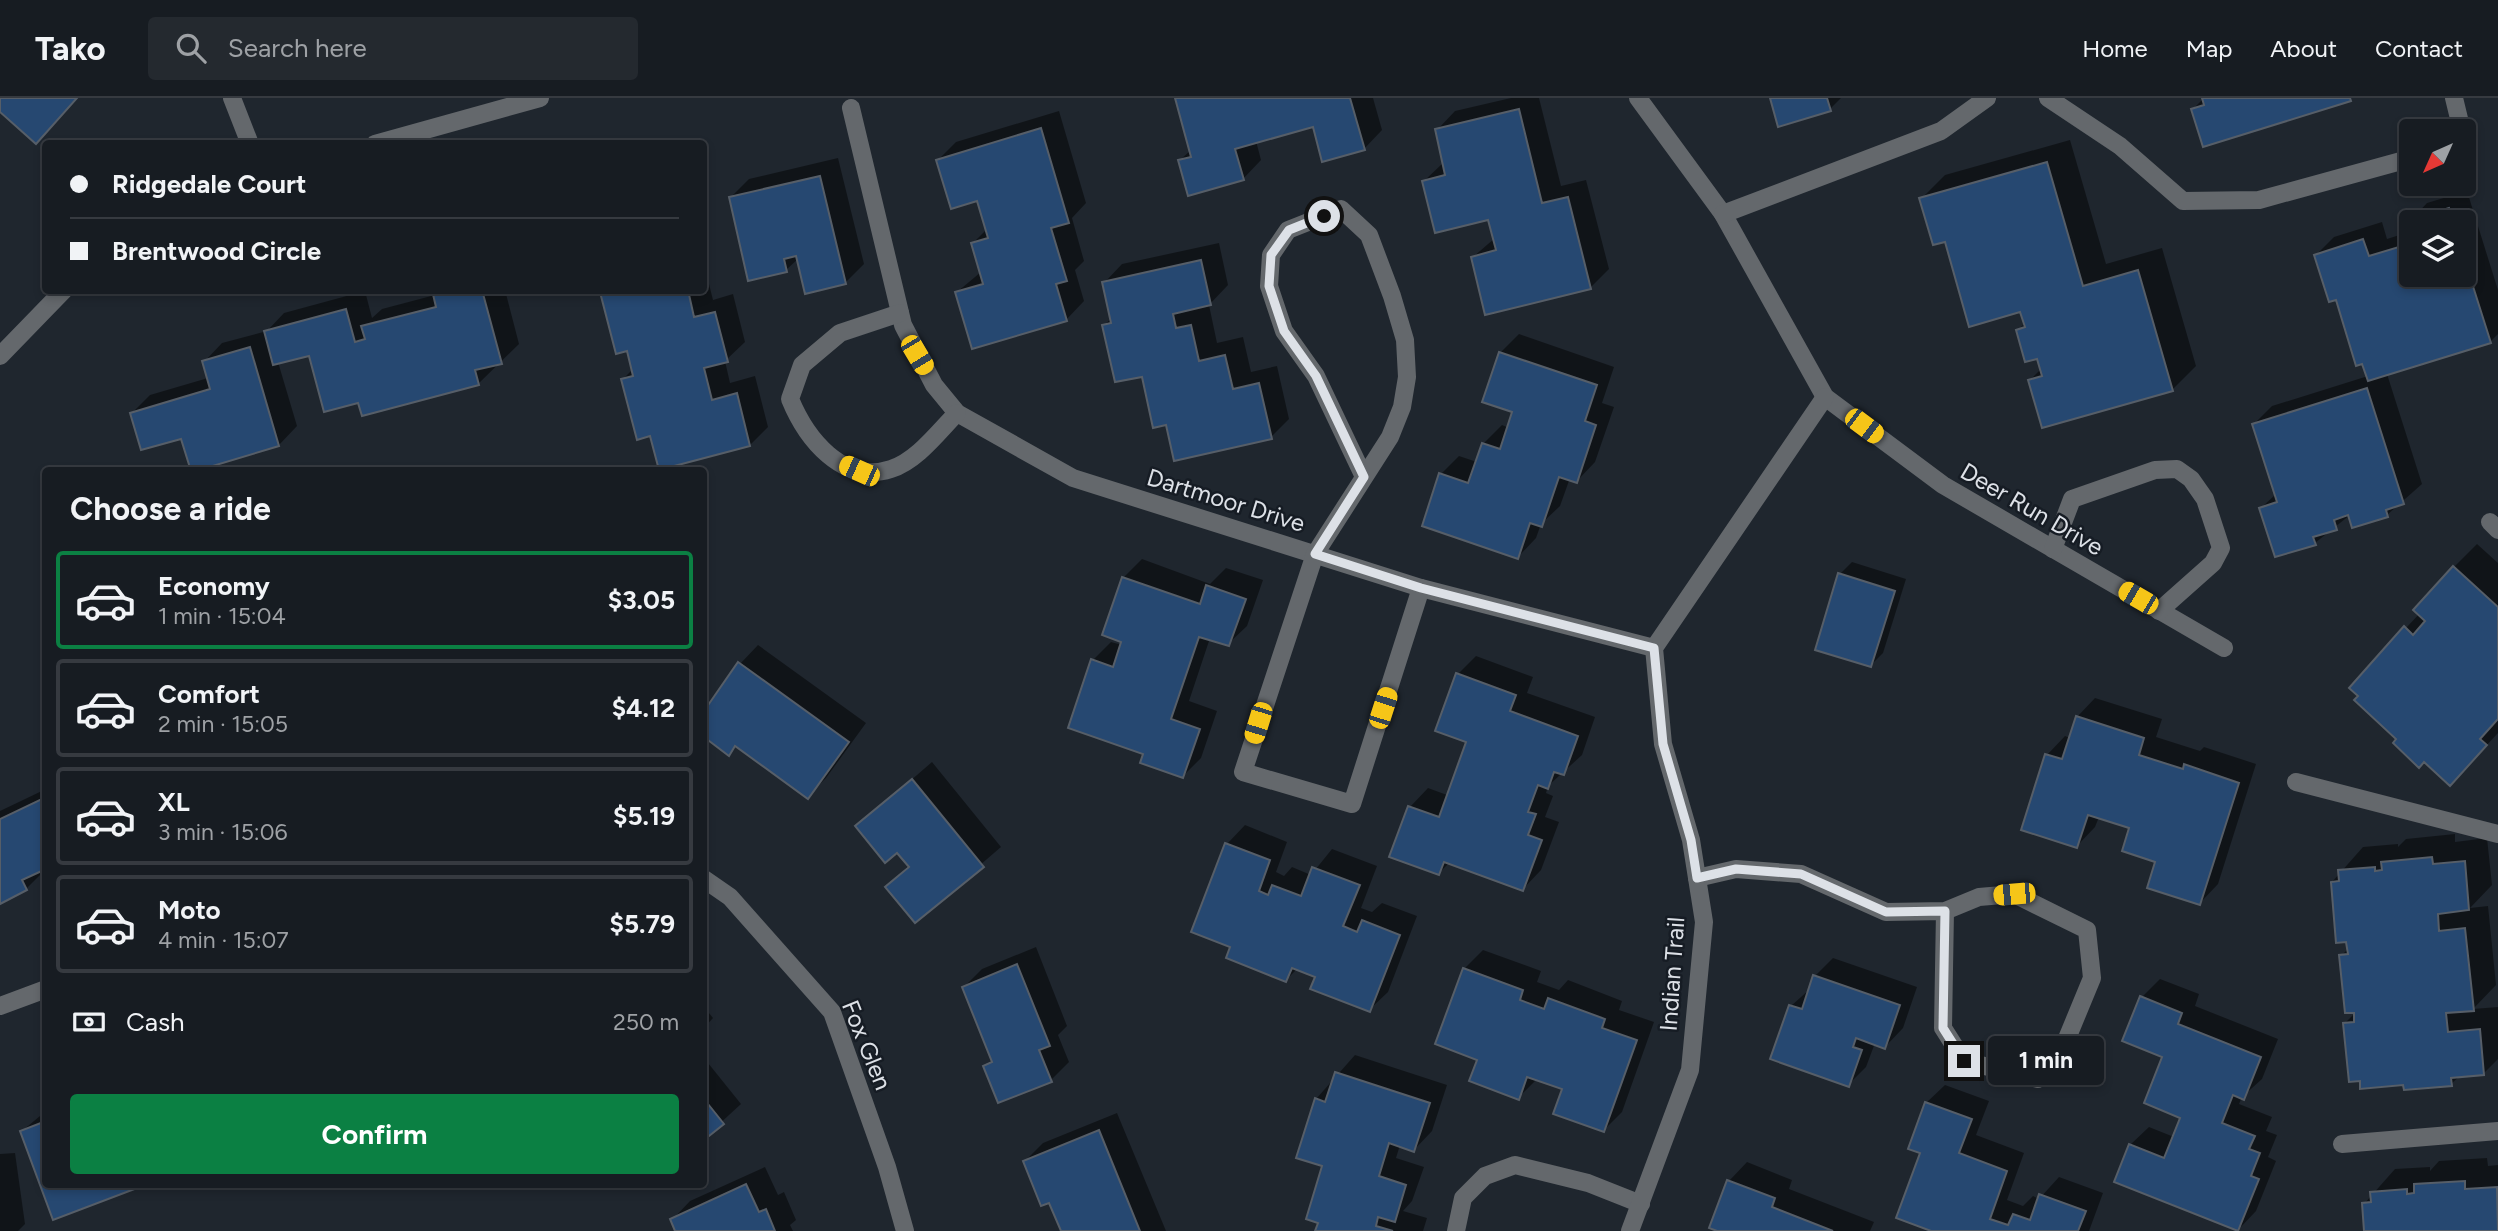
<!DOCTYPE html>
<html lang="en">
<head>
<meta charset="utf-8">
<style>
	body { margin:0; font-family:Figtree,sans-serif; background:#24292f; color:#f1f3f6; height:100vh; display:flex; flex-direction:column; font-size:26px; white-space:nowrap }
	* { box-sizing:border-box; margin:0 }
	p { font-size:23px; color:#9ea1a5 }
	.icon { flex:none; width:38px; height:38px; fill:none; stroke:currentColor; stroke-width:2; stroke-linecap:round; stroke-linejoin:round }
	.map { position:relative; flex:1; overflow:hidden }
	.panel { position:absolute; left:42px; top:369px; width:665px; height:721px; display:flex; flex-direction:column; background:#171c22; border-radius:7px; box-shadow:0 4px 10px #0003,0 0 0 2px #363a40 }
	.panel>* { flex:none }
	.banner { position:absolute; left:42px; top:42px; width:665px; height:154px; border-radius:7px; box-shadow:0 4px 10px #0003,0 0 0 2px #363a40; display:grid; align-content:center; height:154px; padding:0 28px; background:#171c22 }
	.needle { width:46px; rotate:225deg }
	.tools { position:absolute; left:2399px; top:21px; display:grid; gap:14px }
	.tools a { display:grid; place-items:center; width:77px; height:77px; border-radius:7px; background:#171c22; box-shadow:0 4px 10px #0003,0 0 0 2px #363a40; font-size:35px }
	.end { position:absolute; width:32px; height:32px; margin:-16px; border:9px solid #dde1e7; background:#111; box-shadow:0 0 0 4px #111 }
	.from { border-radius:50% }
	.bubble { position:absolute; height:49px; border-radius:7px; background:#171c22; box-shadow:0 4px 10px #0003,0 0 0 2px #363a40; font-size:23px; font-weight:700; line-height:49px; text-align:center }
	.car { position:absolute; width:21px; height:42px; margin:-21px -10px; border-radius:9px; box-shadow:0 0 5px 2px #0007; background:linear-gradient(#f5c518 24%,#345 0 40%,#f5c518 0 76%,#345 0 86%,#f5c518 0) }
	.banner b { display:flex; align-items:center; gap:24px; height:66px; font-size:26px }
	.banner b+b { border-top:2px solid #363a40 }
	.banner i { width:18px; height:18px; background:#f1f3f6 }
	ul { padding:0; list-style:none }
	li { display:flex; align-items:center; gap:21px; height:98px; margin:0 14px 10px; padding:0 14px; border:4px solid #363a40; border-radius:7px }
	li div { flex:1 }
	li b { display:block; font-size:26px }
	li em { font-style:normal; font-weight:700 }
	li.selected { border-color:#0b8043 }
	li>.icon { width:63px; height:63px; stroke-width:1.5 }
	h2 { padding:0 28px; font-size:32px; line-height:84px }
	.pay { display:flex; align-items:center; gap:18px; height:77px; padding:0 28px; font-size:26px }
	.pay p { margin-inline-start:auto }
	.button { display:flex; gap:14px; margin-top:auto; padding:14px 28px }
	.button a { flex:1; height:80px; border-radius:7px; background:#0b8043; color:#fff; font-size:28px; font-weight:700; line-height:80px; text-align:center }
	header { display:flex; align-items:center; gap:42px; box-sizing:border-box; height:98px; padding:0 35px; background:#171c22; border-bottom:2px solid #363a40 }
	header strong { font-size:33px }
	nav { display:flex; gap:38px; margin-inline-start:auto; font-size:24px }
	.search { width:490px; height:63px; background:#24292f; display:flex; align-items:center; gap:18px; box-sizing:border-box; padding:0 24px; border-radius:7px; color:#9ea1a5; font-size:26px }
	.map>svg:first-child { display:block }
	.shadow { fill:#0007 }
	.building { fill:#264871; stroke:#565e68; stroke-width:2 }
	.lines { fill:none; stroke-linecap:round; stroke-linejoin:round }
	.service { stroke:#64686c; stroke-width:18 }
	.minor { stroke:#64686c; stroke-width:18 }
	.route { stroke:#dde1e7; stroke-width:9 }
	.labels { text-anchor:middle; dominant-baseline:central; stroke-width:5; stroke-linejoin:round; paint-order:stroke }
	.street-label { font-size:24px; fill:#dde1e7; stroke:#161c24 }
</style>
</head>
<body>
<header>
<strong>Tako</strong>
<div class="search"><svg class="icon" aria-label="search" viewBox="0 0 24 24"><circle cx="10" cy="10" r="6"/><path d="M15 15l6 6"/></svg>Search here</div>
<nav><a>Home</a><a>Map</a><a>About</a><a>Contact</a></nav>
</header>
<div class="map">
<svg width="2498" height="1133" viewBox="0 0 2498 1133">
	<rect width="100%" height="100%" fill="#1f262e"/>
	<g class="shadow">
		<polygon points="1177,0 1373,0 1382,32 1364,51 1314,27 1256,43 1261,62 1243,81 1180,62 1191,52"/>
		<polygon points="1511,0 1539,0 1561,88 1586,82 1609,171 1590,190 1473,159 1495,140 1489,120 1424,83 1443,65 1437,32 1455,13"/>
		<polygon points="1771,0 1841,0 1830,11"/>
		<polygon points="2204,0 2351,0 2193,11"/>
		<polygon points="1059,13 1086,105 1072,120 1084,163 1075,172 1084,203 1066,222 957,194 981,174 973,145 987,131 979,101 938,62 956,44"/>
		<polygon points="2070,42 2106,166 2162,150 2196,268 2172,292 2030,282 2042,270 2038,258 2018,232 2025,225 2021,212 1946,141 1921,101 1945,77"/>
		<polygon points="838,60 864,166 845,185 799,160 786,172 731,99 749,81"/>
		<polygon points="2467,93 2498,192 2498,236 2490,244 2387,276 2422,386 2387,417 2350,417 2315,445 2261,410 2276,396 2254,326 2272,308 2368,278 2316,157 2334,139 2382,124 2387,141 2412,133 2412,177 2464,177 2464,124 2409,124 2427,105"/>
		<polygon points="1219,145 1228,187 1209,207 1217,245 1243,239 1251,274 1277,268 1289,321 1271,339 1168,325 1143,277 1104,227 1112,220 1104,185 1122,166"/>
		<polygon points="704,166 713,202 733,196 745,244 725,263 730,285 755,278 768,329 750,347 651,336 623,281 633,271 628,251 602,194 704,192"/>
		<polygon points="434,192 505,192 519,246 478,286 359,303 310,256 278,264 297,328 279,347 182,339 132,315 150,297 208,280 204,264 222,245 267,233 284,215 365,193 372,220 382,211 435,197"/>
		<polygon points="1519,236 1614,269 1602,305 1614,309 1595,364 1577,383 1570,380 1560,408 1541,426 1536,440 1518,459 1441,376 1459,358 1477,364 1483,346 1502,327 1509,330 1515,313 1500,255"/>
		<polygon points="2477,446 2498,465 2498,635 2473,662 2399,641 2351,589 2420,515 2454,469"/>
		<polygon points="1142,461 1210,486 1226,470 1263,482 1247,528 1228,546 1210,540 1189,603 1217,613 1201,660 1183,678 1146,655 1093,562 1111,544 1122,547 1123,480"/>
		<polygon points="1852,464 1906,481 1883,555 1871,567 1840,476"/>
		<polygon points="758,547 866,625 826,680 808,698 737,647 728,655 704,637 704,616 740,566"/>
		<polygon points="1476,558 1533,579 1527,595 1595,619 1582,657 1548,688 1546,695 1553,698 1545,719 1559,724 1541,772 1523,791 1450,764 1439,775 1410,709 1428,690 1447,697 1468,643 1458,576"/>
		<polygon points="2095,600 2162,621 2156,639 2200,653 2204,649 2256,666 2218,786 2200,805 2158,763 2131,729 2099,719 2095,729 2077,748 2047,657 2065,638 2070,640 2077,619"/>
		<polygon points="932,664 1001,749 915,823 887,789 909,767 897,752 857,729"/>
		<polygon points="46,691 45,772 26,791 0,804 0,713"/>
		<polygon points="1245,727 1287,744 1276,774 1284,778 1292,769 1311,777 1332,751 1377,768 1361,810 1372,814 1382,805 1417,818 1388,894 1369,912 1317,878 1298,870 1286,882 1232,848 1227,746"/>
		<polygon points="2455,736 2455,744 2487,740 2492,787 2470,810 2488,808 2496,887 2473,911 2498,909 2498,961 2483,976 2460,978 2451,986 2405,985 2345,925 2358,912 2341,858 2349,850 2332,784 2363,749 2398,746 2398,749 2406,741"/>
		<polygon points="1036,849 1067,928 1058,937 1069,964 1051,982 985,968 993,961 964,889 982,871"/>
		<polygon points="1483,852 1541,873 1537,884 1559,892 1568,882 1622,903 1619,912 1654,924 1622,1014 1604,1032 1564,990 1537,981 1518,1000 1480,961 1464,871"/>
		<polygon points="1833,860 1917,889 1903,930 1885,949 1875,945 1866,969 1848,987 1791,908 1811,890 1815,878"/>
		<polygon points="2160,881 2199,896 2195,908 2278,941 2262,981 2242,999 2239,1006 2272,1019 2266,1033 2277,1037 2268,1059 2276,1063 2256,1113 2238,1132 2130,1047 2149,1029 2174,1039 2182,1019 2142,899"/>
		<polygon points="704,909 713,920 704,930"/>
		<polygon points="1355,957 1447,987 1432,1033 1414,1052 1400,1047 1396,1060 1424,1069 1412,1103 1403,1113 1427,1120 1423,1133 1317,1133 1324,1067 1316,1001"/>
		<polygon points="704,960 741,1006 704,1040"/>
		<polygon points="1945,987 1989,1003 1976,1037 2024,1055 2007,1102 2023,1108 2033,1098 2039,1101 2059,1079 2103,1095 2089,1133 1936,1133 1922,1054 1926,1005"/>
		<polygon points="46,1013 46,1021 41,1023 46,1087 140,1087 54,1119 22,1033"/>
		<polygon points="1117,1015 1166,1133 1063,1133 1050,1103 1025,1063 1043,1045"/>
		<polygon points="15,1055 25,1126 18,1133 0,1133 0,1056"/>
		<polygon points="2487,1060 2488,1068 2498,1067 2498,1133 2366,1133 2364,1106 2395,1071 2430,1069 2430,1073 2439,1063"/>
		<polygon points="1747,1064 1792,1082 1789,1091 1874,1124 1870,1133 1722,1133 1711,1129 1729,1083"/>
		<polygon points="765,1069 778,1097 784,1094 796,1122 790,1127 793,1133 677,1133 672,1122 690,1103"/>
	</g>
	<g class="building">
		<polygon points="0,0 77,0 36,46 0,14"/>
		<polygon points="1175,0 1350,0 1365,52 1322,64 1313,29 1235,51 1244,82 1188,98 1178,62 1191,59"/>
		<polygon points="1770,0 1827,0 1831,13 1778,29"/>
		<polygon points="2202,0 2350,0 2351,3 2203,49 2191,11 2204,7"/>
		<polygon points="1519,11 1542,105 1568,99 1591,191 1485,217 1471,159 1496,152 1488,122 1435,135 1422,83 1445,77 1435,31"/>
		<polygon points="1041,30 1069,125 1051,130 1067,183 1056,186 1067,223 972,251 955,194 983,186 971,145 988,140 977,103 951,111 936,62"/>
		<polygon points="2047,64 2083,188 2138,172 2173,293 2042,330 2028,282 2042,278 2037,261 2025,264 2016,232 2025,229 2020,214 1969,229 1945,144 1933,147 1919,100"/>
		<polygon points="820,78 846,186 805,196 796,158 784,161 787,174 748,183 729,99"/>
		<polygon points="2449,110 2453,124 2412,124 2412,136 2407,123"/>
		<polygon points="2363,141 2369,158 2412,145 2412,177 2464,177 2464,160 2491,245 2368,283 2362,266 2356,268 2336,202 2329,204 2314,157"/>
		<polygon points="1201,162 1211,207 1173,216 1176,230 1191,227 1199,263 1225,257 1233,291 1259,285 1272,341 1174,363 1166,327 1153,330 1142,279 1115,284 1102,227 1111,225 1102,184"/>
		<polygon points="432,192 482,192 502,266 475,272 479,287 362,318 358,305 324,314 309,258 273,267 264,233 346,211 355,244 365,241 361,228 436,209"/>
		<polygon points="605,192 688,192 694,219 715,214 728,264 704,270 712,302 737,295 750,348 659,372 650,338 637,342 621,281 633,278 627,253 616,256 600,194"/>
		<polygon points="250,249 279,348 196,373 191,373 181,341 141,352 130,315 210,291 202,263"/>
		<polygon points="1499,254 1597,287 1585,323 1596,327 1577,385 1559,379 1542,429 1530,425 1518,461 1422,428 1439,375 1468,385 1482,345 1500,351 1512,314 1482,304"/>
		<polygon points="2367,290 2404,406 2386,412 2388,419 2352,430 2348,417 2334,422 2337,432 2313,439 2316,447 2275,459 2259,410 2277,404 2252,326"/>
		<polygon points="2453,468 2498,509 2498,621 2480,641 2487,647 2450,688 2424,664 2419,670 2393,645 2396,641 2354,602 2358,598 2349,590 2404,528 2413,537 2425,523 2413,512"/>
		<polygon points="1838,475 1895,493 1871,569 1815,552"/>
		<polygon points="1122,479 1200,506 1206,487 1246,501 1229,548 1199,539 1171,621 1200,631 1183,680 1140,665 1143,656 1068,630 1091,561 1113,569 1121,544 1102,537"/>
		<polygon points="738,564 849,644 808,701 735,648 729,658 704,639 704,613"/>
		<polygon points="1456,575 1516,597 1510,613 1578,638 1564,677 1554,674 1548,691 1538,687 1528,714 1536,716 1528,737 1542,742 1523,793 1444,764 1439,777 1389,759 1408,708 1439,719 1466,644 1435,633"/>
		<polygon points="2076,618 2144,640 2139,657 2183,671 2184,666 2239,685 2200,807 2147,790 2155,764 2122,753 2129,730 2088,717 2077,750 2021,732 2045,656 2062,661"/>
		<polygon points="912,681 984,769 915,825 885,789 909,769 897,755 885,765 855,728"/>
		<polygon points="46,699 46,771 22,782 27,792 0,806 0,721"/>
		<polygon points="1225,745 1270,762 1259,793 1268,797 1272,787 1301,798 1312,769 1360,787 1343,828 1357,834 1362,822 1400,837 1370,914 1310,891 1315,879 1292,870 1286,884 1226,860 1230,849 1191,834"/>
		<polygon points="2432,759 2433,766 2465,763 2469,812 2438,816 2439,833 2465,830 2474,913 2446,915 2448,934 2480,931 2484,977 2451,980 2452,988 2404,992 2403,987 2360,991 2360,983 2349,984 2343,925 2354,924 2354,915 2345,915 2339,857 2348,856 2346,844 2336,845 2331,784 2339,783 2338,772 2375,769 2375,773 2382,772 2381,764"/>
		<polygon points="1017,866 1050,948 1039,952 1052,984 998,1005 983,968 992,964 962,889"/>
		<polygon points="1463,870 1523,892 1520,902 1544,911 1548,900 1605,921 1602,930 1637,942 1604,1034 1553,1016 1562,991 1527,979 1519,1002 1469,983 1477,962 1435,946"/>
		<polygon points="1813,877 1900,907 1885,951 1856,940 1853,949 1862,952 1849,989 1770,961 1789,907 1802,911"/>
		<polygon points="2140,898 2182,915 2178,926 2261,959 2244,1002 2233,997 2222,1025 2255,1038 2249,1051 2260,1055 2251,1078 2259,1081 2238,1133 2114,1084 2129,1046 2164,1060 2180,1020 2144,1005 2162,959 2122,943"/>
		<polygon points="1335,974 1430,1005 1414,1054 1389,1045 1379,1078 1406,1087 1395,1124 1378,1119 1376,1128 1393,1133 1315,1133 1318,1125 1306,1121 1322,1068 1296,1060 1315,1000 1325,1004"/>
		<polygon points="704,1001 724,1026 704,1042"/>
		<polygon points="1925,1004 1972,1021 1959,1055 2007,1073 1990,1121 2008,1127 2013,1116 2030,1122 2039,1096 2086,1113 2078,1133 1931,1133 1896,1120 1920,1055 1908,1051"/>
		<polygon points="46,1023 46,1087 145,1087 53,1122 20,1033"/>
		<polygon points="1099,1032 1140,1133 1061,1133 1049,1105 1041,1108 1023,1063"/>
		<polygon points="1727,1082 1775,1100 1772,1109 1833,1133 1717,1133 1709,1130"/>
		<polygon points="2465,1083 2465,1091 2497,1089 2498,1133 2364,1133 2362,1105 2371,1104 2370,1094 2407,1091 2407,1096 2414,1095 2414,1086"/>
		<polygon points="746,1086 759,1114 766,1111 775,1133 675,1133 670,1121"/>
	</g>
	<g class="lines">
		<g class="service">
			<polyline points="2490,424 2498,432"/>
			<polyline points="2296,684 2498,736"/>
			<polyline points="2342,1046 2498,1033"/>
		</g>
		<g class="minor">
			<polyline points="232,0 250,46"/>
			<polyline points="1638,0 1723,116 1825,299 1943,387 2224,550"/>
			<polyline points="2048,0 2120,48 2183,103 2259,102 2412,60"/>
			<polyline points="2454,0 2462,33"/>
			<polyline points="851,10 903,227 934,287 957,315 1073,380 1421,490 1654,550"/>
			<polyline points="375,46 540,0"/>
			<polyline points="1723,116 1941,33 1987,0"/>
			<path d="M900,215L840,235L802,267L790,301C806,340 842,387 891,371C917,363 939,333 957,315"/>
			<polyline points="0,258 64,192"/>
			<polyline points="1364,379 1316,278 1284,233 1269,188 1271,157 1288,132 1341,111 1369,137 1392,198 1405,242 1407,279 1402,309 1390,339 1315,456 1243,674 1352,706 1421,490"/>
			<polyline points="2053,451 2072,401 2155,372 2177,371 2191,381 2205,401 2221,450 2213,465 2159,513"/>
			<polyline points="1697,780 1736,771 1801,776 1886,814 1945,813 1979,799 2014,796 2087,832 2092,880 2054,972 2038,981 1964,963 1943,930 1945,813"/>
			<polyline points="704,781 730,799 832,914 887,1069 905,1133"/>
			<polyline points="0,908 46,891"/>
			<polyline points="1456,1133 1463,1100 1485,1078 1515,1067 1588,1085 1641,1106"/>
			<polyline points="1630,1133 1690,972 1704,824 1691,742 1663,646 1654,550 1825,299"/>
		</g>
	</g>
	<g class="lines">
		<polyline class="route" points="1324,118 1289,132 1271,157 1269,188 1284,233 1316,278 1364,379 1315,456 1421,490 1654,550 1663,646 1691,742 1697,780 1736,771 1801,776 1886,814 1945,813 1943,930 1964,963"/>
	</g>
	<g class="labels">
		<g class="street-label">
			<text transform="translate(1226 402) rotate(17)">Dartmoor Drive</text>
			<text transform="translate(2032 411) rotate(30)">Deer Run Drive</text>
			<text transform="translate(1672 876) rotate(-86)">Indian Trail</text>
			<text transform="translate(867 947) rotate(68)">Fox Glen</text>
		</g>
	</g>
</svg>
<div class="tools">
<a><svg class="needle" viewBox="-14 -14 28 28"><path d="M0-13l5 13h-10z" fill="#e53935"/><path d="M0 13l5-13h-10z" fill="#9ea1a5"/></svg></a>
<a><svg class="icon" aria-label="layers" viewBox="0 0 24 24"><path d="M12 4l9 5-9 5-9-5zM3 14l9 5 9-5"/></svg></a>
</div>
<i class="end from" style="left:1324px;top:118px"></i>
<i class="end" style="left:1964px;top:963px"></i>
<div class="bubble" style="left:1988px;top:938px;width:116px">1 min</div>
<i class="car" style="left:917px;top:257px;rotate:149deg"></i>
<i class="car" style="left:1864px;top:328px;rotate:127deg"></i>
<i class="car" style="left:859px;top:373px;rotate:294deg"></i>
<i class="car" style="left:2138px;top:500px;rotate:300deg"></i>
<i class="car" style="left:1383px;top:610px;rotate:18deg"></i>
<i class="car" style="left:1258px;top:625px;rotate:197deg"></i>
<i class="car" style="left:2014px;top:796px;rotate:265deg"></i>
<div class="banner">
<b><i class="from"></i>Ridgedale Court</b>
<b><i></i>Brentwood Circle</b>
</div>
<section class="panel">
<h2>Choose a ride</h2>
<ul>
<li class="selected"><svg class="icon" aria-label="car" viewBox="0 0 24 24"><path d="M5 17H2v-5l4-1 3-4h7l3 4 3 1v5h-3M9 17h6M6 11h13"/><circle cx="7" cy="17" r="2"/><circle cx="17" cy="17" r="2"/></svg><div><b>Economy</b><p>1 min · 15:04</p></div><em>$3.05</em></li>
<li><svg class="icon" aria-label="car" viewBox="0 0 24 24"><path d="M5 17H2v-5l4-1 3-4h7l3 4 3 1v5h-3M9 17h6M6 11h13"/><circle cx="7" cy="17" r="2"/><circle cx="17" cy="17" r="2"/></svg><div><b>Comfort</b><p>2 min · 15:05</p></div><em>$4.12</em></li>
<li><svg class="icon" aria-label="car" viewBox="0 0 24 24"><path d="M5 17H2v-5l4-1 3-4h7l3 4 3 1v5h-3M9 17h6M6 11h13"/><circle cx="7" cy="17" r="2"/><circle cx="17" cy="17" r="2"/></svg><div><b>XL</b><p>3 min · 15:06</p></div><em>$5.19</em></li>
<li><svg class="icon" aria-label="car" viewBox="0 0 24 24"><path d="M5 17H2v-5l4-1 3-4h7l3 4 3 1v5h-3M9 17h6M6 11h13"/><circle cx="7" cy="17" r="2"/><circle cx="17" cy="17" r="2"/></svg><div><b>Moto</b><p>4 min · 15:07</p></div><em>$5.79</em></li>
</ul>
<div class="pay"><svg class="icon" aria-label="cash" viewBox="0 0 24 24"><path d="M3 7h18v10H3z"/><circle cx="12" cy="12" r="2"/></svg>Cash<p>250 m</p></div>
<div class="button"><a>Confirm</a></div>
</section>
</div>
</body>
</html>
